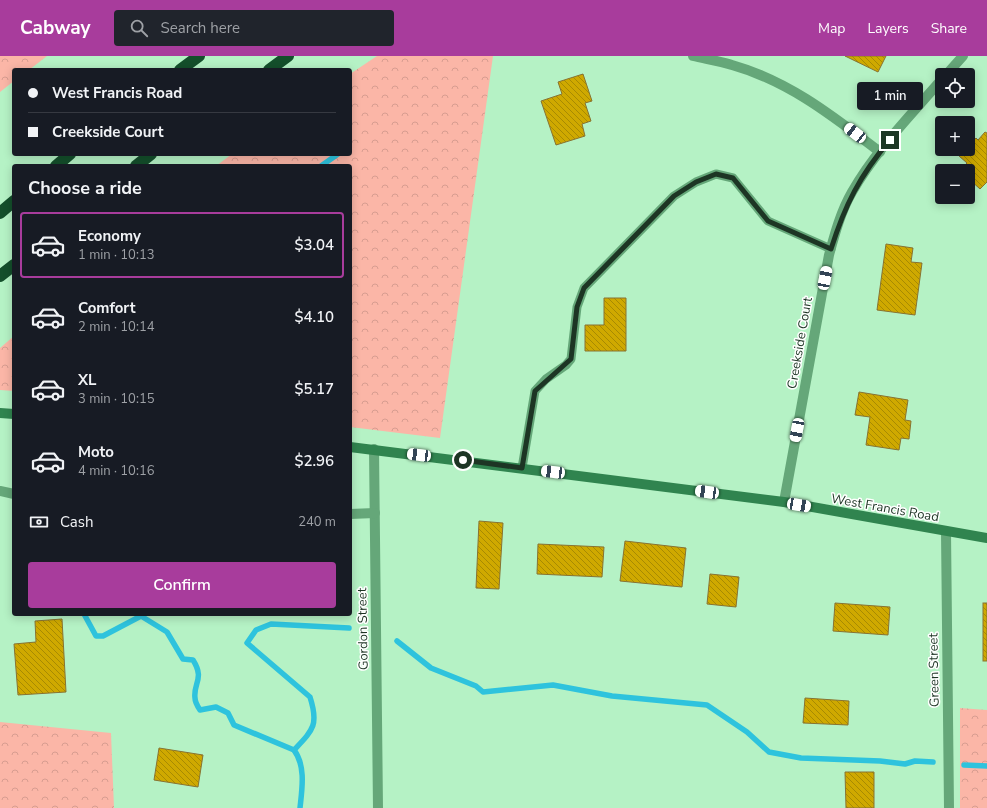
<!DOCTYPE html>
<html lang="en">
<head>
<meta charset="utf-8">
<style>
	body { margin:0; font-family:"Nunito Sans",sans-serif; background:#20242c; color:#f1f3f6; height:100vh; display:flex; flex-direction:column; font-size:15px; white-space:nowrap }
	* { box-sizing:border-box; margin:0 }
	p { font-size:13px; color:#9ea1a6 }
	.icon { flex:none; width:22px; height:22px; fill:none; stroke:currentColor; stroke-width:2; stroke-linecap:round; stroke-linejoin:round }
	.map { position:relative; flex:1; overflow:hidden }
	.sheet { position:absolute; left:12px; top:108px; width:340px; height:452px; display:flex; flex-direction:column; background:#171b24; border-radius:4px; box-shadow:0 2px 10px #0003 }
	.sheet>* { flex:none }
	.banner { position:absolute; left:12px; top:12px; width:340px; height:88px; border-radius:4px; box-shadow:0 2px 10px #0003; display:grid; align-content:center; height:88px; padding:0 16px; background:#171b24 }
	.buttons { position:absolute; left:935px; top:12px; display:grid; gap:8px }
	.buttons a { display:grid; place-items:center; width:40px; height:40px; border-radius:4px; background:#171b24; box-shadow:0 2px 10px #0003; font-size:20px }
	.end { position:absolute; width:18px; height:18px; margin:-9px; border:5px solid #1d3524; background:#fff; box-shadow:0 0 0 2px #fff }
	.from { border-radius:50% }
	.bubble { position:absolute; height:28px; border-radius:4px; background:#171b24; box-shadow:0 2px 10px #0003; font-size:13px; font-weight:600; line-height:28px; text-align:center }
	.car { position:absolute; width:12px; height:24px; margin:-12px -6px; border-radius:5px; box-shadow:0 0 3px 1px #0007; background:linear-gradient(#fff 24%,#345 0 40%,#fff 0 76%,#345 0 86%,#fff 0) }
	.banner b { display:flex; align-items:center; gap:14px; height:38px; font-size:15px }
	.banner b+b { border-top:1px solid #363941 }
	.banner i { width:10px; height:10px; background:#f1f3f6 }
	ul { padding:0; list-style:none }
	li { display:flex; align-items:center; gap:12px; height:66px; margin:0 8px 6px; padding:0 8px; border:2px solid transparent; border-radius:4px }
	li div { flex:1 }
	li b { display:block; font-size:15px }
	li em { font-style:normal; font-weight:600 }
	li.selected { border-color:#a83c9c }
	li>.icon { width:36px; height:36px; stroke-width:1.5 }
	h2 { padding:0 16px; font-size:18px; line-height:48px }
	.pay { display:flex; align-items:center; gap:10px; height:44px; padding:0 16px; font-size:15px }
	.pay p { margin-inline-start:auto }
	.action { display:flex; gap:8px; margin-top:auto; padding:8px 16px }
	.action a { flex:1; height:46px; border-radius:4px; background:#a83c9c; color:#fff; font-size:16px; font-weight:600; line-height:46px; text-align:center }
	header { display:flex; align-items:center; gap:24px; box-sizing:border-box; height:56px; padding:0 20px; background:#a83c9c; color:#fff }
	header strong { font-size:19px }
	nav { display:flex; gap:22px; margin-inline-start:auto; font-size:14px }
	.search { width:280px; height:36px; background:#20242c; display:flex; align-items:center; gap:10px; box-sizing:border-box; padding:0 14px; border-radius:4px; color:#9ea1a6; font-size:15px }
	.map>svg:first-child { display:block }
	.forest { fill:url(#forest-crowns) }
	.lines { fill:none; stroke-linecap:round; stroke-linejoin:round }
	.stream { stroke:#2ec3dd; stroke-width:5.5 }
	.building { fill:url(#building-back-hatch); stroke:#877333 }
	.lane { stroke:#65a779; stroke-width:9 }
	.street { stroke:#65a779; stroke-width:10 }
	.secondary { stroke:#30844f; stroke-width:10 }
	.highway { stroke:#144f2b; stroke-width:12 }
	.route { stroke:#1d3524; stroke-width:5 }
	.labels { text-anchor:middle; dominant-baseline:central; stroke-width:3; stroke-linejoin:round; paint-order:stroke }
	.street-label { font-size:13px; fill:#1d3524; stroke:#fff }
</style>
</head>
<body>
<header>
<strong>Cabway</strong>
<div class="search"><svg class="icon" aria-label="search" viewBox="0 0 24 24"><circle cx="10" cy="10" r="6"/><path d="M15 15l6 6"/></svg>Search here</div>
<nav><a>Map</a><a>Layers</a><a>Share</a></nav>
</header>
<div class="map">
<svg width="987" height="752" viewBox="0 0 987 752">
	<defs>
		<pattern id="forest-crowns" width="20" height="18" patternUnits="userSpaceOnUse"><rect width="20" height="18" fill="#fbb6a7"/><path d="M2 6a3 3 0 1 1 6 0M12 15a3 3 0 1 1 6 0" fill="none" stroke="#d79d90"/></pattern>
		<pattern id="building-back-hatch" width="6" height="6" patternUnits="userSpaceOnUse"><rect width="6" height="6" fill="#cfa900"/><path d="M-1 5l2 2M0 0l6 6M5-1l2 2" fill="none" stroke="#a78a02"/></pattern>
	</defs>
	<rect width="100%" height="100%" fill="#b5f2c5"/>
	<g class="forest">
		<polygon points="0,0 47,0 29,14 14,14 14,25 0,36"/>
		<polygon points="377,0 493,0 440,382 350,371 350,110 216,110 232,98 350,98 350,18"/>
		<polygon points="14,280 14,335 0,334 0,292"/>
		<polygon points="960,652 987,654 987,752 960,752"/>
		<polygon points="0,666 111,677 114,752 0,752"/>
	</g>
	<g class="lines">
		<g class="stream">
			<polyline points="321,110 338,98"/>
			<path d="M84,558L96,580H103L141,560L167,576L183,603L193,604C205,623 193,627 195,642C195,646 198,651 200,654L216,651L228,657L234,669L294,694C306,710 302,733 300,752"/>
			<polyline points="397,585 431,612 476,630 483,636 553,629 612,640 707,649 747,676 769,696 801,702 880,705 905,708 915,705 933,706"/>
			<path d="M294,694C313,674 319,669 310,641L247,587L256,574L271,568L349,572"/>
			<polyline points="964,709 987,710"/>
		</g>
	</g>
	<g class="building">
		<polygon points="845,0 886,0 878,16"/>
		<polygon points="583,18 592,45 585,47 591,65 582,68 585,80 556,89 541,45 562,38 558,26"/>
		<polygon points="985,76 987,77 987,126 980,133 968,122 968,115 960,114 967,107 959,100 965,93 968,93 968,90 976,82 978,84"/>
		<polygon points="886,188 913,192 911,206 922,207 915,259 877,254"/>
		<polygon points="604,242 626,242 626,295 585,295 585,269 604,269"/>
		<polygon points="859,336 908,344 905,364 911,365 909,383 901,382 899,394 866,389 870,361 855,359"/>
		<polygon points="479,465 503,467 499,533 476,532"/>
		<polygon points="625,485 686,492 682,531 620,525"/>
		<polygon points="538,488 604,491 602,521 537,518"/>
		<polygon points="710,518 739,521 736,551 707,548"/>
		<polygon points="835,547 890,551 888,579 833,575"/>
		<rect x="983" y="547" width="4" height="58"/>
		<polygon points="62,563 66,636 18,639 14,588 36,586 35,565"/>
		<polygon points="805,642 849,645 848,669 803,667"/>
		<polygon points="159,692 203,699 198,731 154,724"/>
		<polygon points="845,716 874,716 874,752 846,752"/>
	</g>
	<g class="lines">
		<polyline class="lane" points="522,412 535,335 546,323 566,309 571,303 577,251 584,232 674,140 696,126 716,118 733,122 768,165 831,193"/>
		<g class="street">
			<path d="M693,0C706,3 720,5 732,9C789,25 834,61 880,96"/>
			<polyline points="946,19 963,0"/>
			<polyline points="374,393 378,752"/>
			<polyline points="0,435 14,438"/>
			<path d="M784,446L829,199C835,177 841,155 852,136C876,94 911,59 942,23"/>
			<polyline points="350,458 375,457"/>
			<polyline points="946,476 949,752"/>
		</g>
		<g class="secondary">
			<polyline points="0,357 14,358"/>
			<polyline points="350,391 784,446 987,482"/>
		</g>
		<g class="highway">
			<polyline points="180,14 199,0"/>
			<polyline points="269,14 288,0"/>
			<polyline points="56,110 70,98"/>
			<polyline points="136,110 151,98"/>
			<polyline points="0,157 14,145"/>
			<polyline points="0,220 14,209"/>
		</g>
	</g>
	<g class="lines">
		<path class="route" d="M463,404L522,412L535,335L571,303L577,251L584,232L674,140L696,126L716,118L733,122L768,165L831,193C845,149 860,119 890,84"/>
	</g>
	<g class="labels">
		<g class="street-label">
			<text transform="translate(800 287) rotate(-80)">Creekside Court</text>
			<text transform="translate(885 452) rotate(10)">West Francis Road</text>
			<text transform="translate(363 573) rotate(-91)">Gordon Street</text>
			<text transform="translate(934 614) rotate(-91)">Green Street</text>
		</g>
	</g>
</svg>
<div class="buttons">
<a><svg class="icon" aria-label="locate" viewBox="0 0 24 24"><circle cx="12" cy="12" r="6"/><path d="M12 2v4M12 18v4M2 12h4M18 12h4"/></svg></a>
<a>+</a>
<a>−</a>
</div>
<i class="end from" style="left:463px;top:404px"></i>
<i class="end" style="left:890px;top:84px"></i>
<div class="bubble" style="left:857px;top:26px;width:66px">1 min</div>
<i class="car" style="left:855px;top:77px;rotate:308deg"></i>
<i class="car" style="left:825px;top:222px;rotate:11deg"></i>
<i class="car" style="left:797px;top:374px;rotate:191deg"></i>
<i class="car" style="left:419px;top:399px;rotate:277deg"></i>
<i class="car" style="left:553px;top:416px;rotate:277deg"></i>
<i class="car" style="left:707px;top:436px;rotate:278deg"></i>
<i class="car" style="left:799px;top:449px;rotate:100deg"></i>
<div class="banner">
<b><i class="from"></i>West Francis Road</b>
<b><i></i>Creekside Court</b>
</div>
<section class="sheet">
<h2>Choose a ride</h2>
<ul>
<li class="selected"><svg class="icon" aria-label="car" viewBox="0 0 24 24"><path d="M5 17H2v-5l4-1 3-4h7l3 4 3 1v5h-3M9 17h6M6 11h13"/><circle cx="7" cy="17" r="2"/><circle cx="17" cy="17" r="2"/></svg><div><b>Economy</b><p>1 min · 10:13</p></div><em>$3.04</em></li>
<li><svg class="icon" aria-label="car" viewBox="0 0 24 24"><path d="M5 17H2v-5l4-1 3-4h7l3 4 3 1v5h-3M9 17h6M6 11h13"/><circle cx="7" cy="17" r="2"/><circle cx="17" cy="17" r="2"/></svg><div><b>Comfort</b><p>2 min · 10:14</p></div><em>$4.10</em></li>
<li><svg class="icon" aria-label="car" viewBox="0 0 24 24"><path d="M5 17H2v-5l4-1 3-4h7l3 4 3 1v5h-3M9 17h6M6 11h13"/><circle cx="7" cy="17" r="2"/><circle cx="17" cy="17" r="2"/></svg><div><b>XL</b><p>3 min · 10:15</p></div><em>$5.17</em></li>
<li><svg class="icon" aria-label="car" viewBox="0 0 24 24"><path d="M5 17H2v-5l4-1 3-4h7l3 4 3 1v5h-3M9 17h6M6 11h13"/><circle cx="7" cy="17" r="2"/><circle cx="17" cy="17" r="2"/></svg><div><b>Moto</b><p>4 min · 10:16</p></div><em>$2.96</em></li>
</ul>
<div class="pay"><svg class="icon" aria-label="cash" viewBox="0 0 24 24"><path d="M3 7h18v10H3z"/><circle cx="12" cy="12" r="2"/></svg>Cash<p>240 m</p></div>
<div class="action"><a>Confirm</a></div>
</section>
</div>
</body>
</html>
